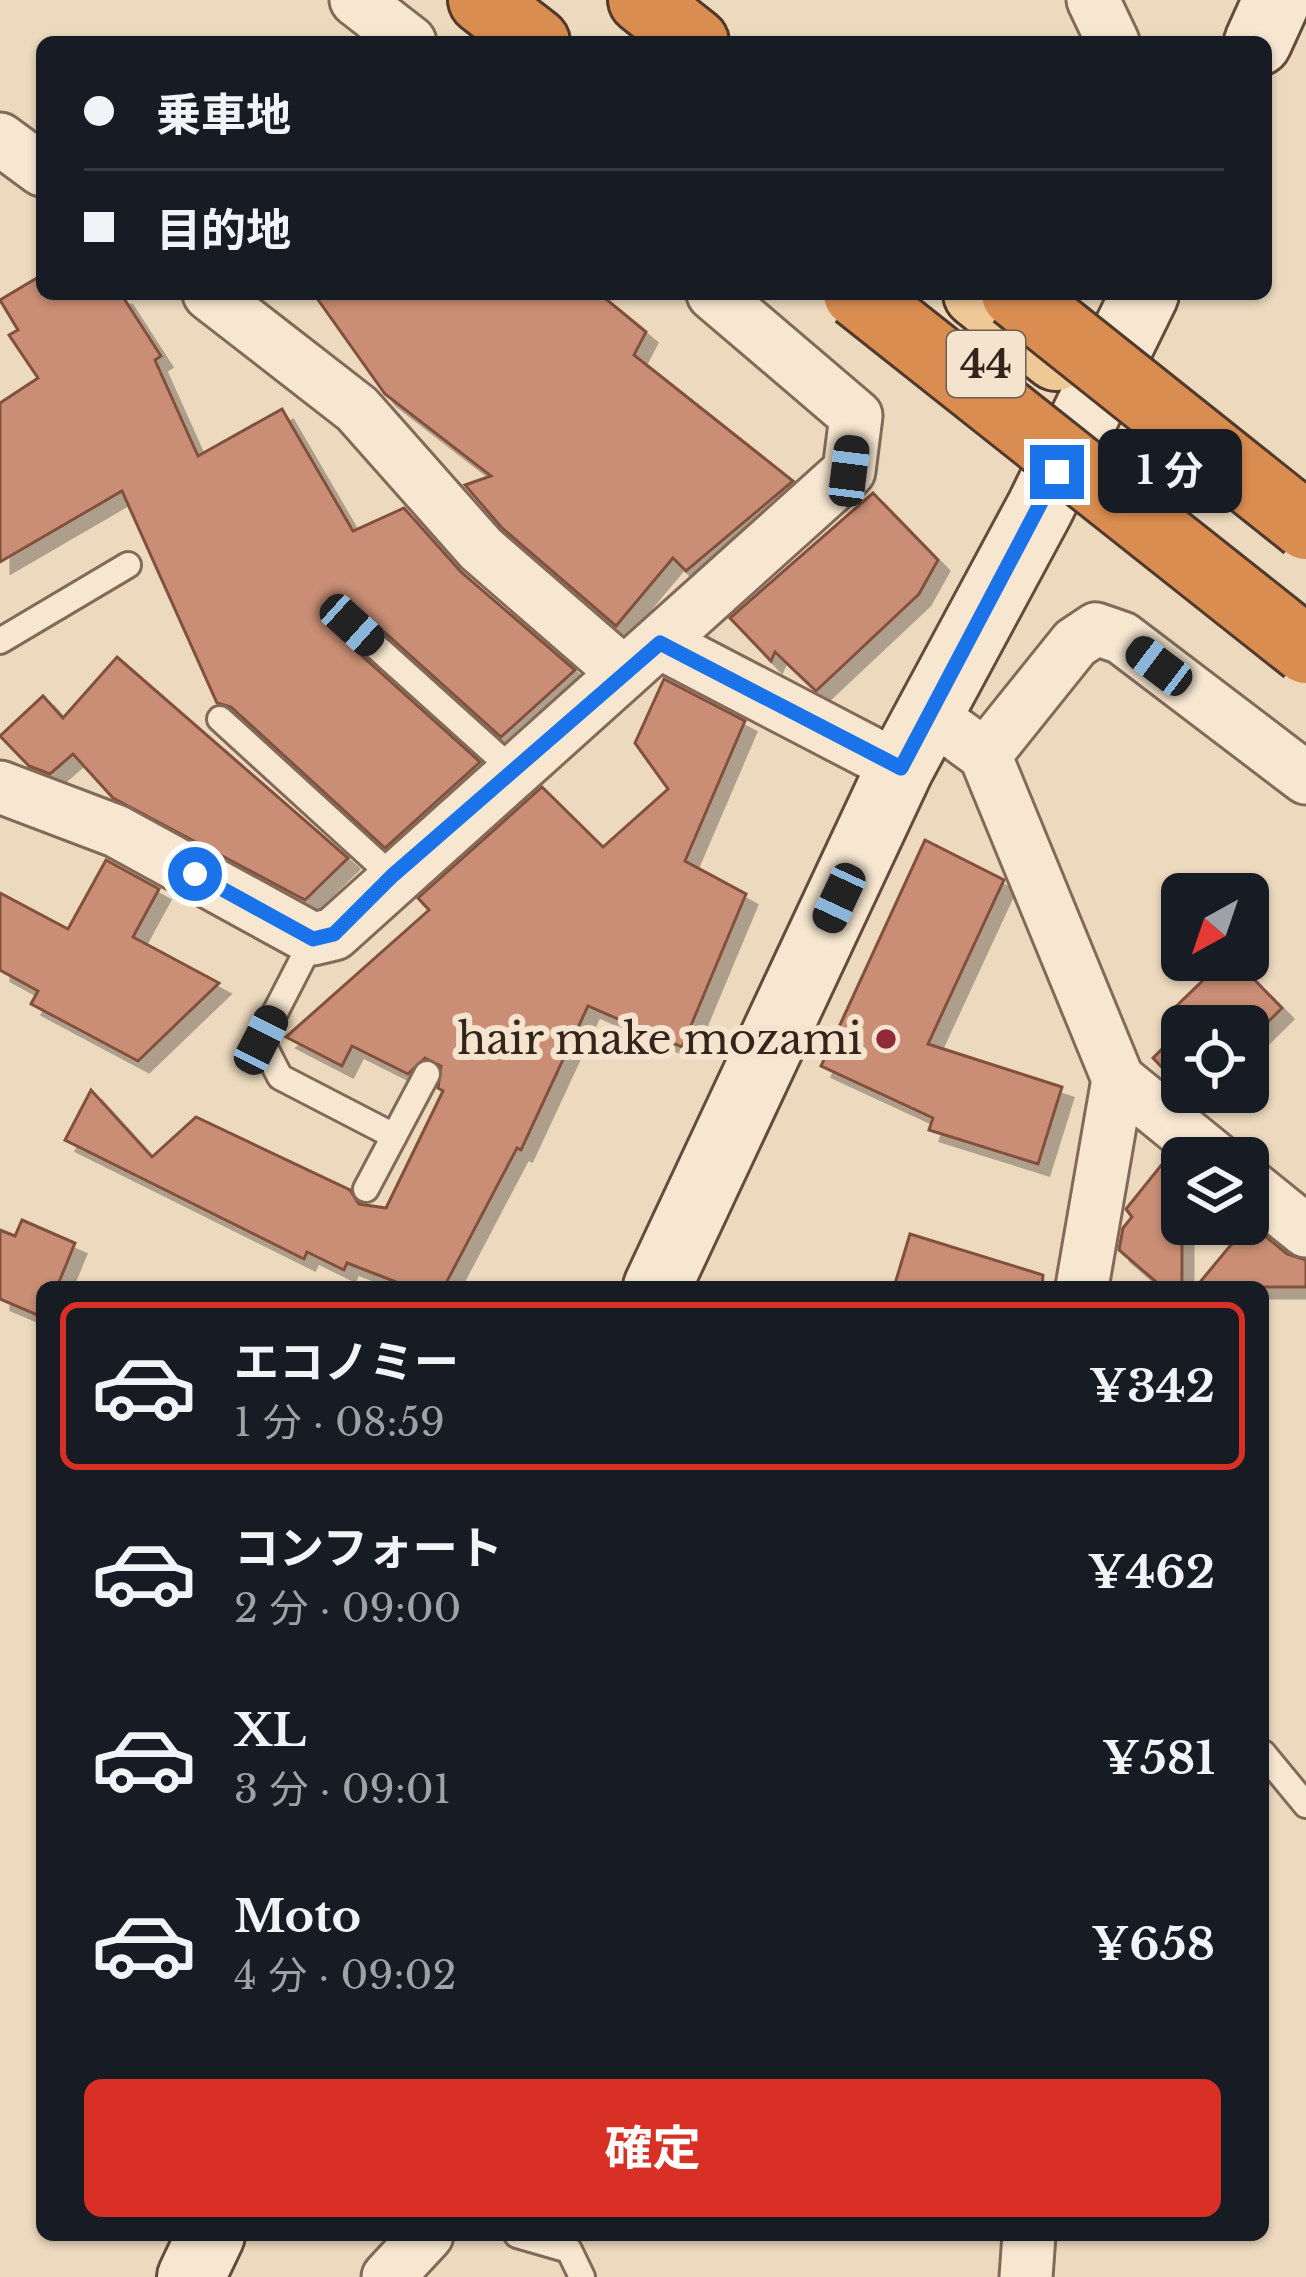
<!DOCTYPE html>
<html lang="ja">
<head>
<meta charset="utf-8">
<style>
	body { margin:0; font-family:"Libre Baskerville","Noto Sans JP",serif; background:#20242c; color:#f1f3f6; height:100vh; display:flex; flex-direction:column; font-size:45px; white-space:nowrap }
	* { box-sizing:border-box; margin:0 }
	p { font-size:39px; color:#9ea1a6 }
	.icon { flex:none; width:66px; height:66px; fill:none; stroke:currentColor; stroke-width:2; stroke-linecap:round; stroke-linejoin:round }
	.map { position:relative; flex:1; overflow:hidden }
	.details { position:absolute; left:36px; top:1281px; width:1233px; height:960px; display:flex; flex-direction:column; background:#171b24; border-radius:18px; box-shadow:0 3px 9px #0004 }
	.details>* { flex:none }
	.banner { position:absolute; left:36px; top:36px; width:1236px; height:264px; border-radius:18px; box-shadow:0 3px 9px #0004; display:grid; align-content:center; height:264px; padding:0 48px; background:#171b24 }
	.needle { width:78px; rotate:220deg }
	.tools { position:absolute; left:1161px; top:873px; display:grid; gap:24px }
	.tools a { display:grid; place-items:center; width:108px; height:108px; border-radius:18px; background:#171b24; box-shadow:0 3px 9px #0004; font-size:60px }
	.end { position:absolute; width:54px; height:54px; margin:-27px; border:15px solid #1a73e8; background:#fff; box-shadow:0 0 0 6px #fff }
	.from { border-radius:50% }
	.bubble { position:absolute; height:84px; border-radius:18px; background:#171b24; box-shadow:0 3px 9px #0004; font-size:39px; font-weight:700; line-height:84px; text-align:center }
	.car { position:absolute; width:36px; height:72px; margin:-36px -18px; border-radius:15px; box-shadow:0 0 9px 3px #0007; background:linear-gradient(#222 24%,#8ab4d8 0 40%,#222 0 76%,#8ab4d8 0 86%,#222 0) }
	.banner b { display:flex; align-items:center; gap:42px; height:114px; font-size:45px }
	.banner b+b { border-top:3px solid #363941 }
	.banner i { width:30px; height:30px; background:#f1f3f6 }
	ul { padding:21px 0 0; list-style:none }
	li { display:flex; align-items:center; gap:36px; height:168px; margin:0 24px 18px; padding:0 24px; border:6px solid transparent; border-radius:18px }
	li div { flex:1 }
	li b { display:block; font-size:45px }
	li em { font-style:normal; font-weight:700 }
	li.current { border-color:#d93025 }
	li>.icon { width:108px; height:108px; stroke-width:1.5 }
	.button { display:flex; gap:24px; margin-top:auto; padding:24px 48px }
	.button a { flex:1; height:138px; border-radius:18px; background:#d93025; color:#fff; font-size:48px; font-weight:700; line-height:138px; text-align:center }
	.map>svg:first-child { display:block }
	.building { fill:#c98e75; stroke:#82513e; stroke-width:3; filter:url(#shadow) }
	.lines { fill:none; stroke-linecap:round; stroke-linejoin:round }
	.lane-casing { stroke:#836a58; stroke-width:30 }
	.street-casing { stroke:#836a58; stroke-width:57 }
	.secondary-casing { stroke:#654b3b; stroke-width:72 }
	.primary-casing { stroke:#51392c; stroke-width:72 }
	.highway-casing { stroke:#51392c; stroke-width:72 }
	.lane { stroke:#f7e7d1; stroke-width:24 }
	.street { stroke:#f7e7d1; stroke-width:51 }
	.secondary { stroke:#f7e7d1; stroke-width:66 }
	.primary { stroke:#efc896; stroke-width:66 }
	.highway { stroke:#da8d50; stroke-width:66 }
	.highway-bridge-casing { stroke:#51392c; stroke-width:72; stroke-linecap:butt }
	.highway-bridge { stroke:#da8d50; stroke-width:66 }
	.route { stroke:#1a73e8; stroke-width:15 }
	.poi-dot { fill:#902a37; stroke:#f4e4cd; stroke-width:4.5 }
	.labels { text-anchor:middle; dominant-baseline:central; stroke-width:12; stroke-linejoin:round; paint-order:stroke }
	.shield { fill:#f4e4cd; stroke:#6d5e51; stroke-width:3 }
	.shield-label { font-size:39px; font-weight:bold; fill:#33241c }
	.poi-label { font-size:42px; fill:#33241c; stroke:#f4e4cd; text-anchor:end }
</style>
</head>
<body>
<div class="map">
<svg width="1306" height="2277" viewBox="0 0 1306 2277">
	<defs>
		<filter id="shadow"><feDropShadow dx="11" dy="11" stdDeviation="0" flood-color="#0004"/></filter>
	</defs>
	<rect width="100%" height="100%" fill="#ecd9be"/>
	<g class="building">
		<polygon points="42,275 42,294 121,294 161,356 155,360 198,456 282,409 353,531 404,508 461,572 575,670 501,737 363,613 341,613 336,623 341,637 480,762 385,848 231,707 217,703 122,491 0,562 0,403 38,378 9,335 18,330 0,300"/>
		<polygon points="314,294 600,294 646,332 634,355 793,481 686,571 673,558 616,626 502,528 465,485 491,476 385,394"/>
		<polygon points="873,493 938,560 919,594 816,691 775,652 771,661 730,618"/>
		<polygon points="117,657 348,858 305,900 113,798 73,754 50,774 29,766 0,736 43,696 63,718"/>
		<polygon points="664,679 745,721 685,861 746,894 682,1047 588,1006 521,1150 517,1148 444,1287 409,1287 347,1263 344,1270 307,1252 304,1259 65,1140 91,1090 152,1157 196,1117 350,1190 359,1204 386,1208 443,1091 438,1088 441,1066 425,1058 408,1074 352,1046 342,1066 286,1037 429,910 418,898 542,787 603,847 668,789 635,743"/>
		<polygon points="925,840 1004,880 928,1044 1062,1087 1038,1164 929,1130 933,1118 821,1066"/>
		<polygon points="106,860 159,889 133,937 219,983 138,1061 31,1004 38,991 0,970 0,893 68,929"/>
		<polygon points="1224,960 1235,960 1282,1008 1248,1042 1248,1026 1182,1026 1182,1088 1153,1058 1178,1033 1164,1018"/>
		<polygon points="1167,1158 1182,1170 1182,1287 1162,1287 1119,1250 1123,1228 1132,1217 1126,1209"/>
		<polygon points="22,1220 75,1243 57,1287 42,1287 42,1317 0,1299 0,1230 15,1236"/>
		<polygon points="1249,1223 1287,1254 1306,1260 1306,1287 1196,1287"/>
		<polygon points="910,1234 1043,1275 1042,1287 894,1287"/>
	</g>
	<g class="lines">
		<defs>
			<g id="lane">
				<polyline points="352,625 513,770"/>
				<polyline points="0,641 128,565"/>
				<polyline points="220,719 392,876"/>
				<polyline points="313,939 261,1040 280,1077 394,1136"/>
				<polyline points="366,1189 427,1074"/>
				<polyline points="1263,1753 1306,1805"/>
				<polyline points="517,2235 569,2250 582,2277"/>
			</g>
			<g id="street">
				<polyline points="356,0 410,42"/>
				<polyline points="1093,0 1113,42"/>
				<polyline points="0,139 42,170"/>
				<polyline points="209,294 357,409 481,549 624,673"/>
				<polyline points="660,643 900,768"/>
				<polyline points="929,714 985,755 1118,1079 1082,1287"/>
				<polyline points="985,755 1075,643 1096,629 1122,638 1306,778"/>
				<polyline points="0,787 116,831 313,939 334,934 849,471 856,416 713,294"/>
				<polyline points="1118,1079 1215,1158"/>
				<polyline points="1248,1184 1306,1231"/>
				<polyline points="388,2277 427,2235"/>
				<polyline points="1026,2277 1029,2235"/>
			</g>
			<g id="secondary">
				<polyline points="1258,42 1277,0"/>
				<polyline points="657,1287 900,768 1040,508 1145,294"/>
				<polyline points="191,2277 211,2235"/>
			</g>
			<polyline id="primary" points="977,294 1056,357"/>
			<g id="highway">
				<polyline points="482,0 536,42"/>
				<polyline points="642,0 695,42"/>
			</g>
		</defs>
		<use href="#lane" class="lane-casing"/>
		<use href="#street" class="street-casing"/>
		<use href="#secondary" class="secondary-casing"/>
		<use href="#primary" class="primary-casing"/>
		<use href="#highway" class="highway-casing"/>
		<use href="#lane" class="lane"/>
		<use href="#street" class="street"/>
		<use href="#secondary" class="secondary"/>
		<use href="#primary" class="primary"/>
		<use href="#highway" class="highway"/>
		<defs>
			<g id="highway-bridge">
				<polyline points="857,294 1306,650"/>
				<polyline points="1015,294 1306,526"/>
			</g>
		</defs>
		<use href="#highway-bridge" class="highway-bridge-casing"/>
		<use href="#highway-bridge" class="highway-bridge"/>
	</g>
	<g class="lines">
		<polyline class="route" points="195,874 313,939 334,934 392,876 660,643 901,768 1057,472"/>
	</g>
	<circle class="poi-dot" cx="886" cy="1039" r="12"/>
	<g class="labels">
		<rect class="shield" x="947" y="331" width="78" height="66" rx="9"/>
		<g class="shield-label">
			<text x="986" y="364">44</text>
		</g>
		<g class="poi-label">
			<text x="862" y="1039">hair make mozami</text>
		</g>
	</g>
</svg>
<div class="tools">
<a><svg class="needle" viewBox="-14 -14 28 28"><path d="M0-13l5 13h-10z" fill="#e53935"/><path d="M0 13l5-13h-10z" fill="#9ea1a6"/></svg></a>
<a><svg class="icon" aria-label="locate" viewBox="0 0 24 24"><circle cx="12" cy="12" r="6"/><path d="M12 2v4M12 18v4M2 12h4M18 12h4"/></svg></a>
<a><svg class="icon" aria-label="layers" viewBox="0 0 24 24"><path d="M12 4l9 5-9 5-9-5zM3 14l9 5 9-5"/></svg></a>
</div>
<i class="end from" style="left:195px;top:874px"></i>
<i class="end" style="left:1057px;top:472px"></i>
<div class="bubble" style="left:1098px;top:429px;width:144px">1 分</div>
<i class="car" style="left:849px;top:471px;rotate:7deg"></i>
<i class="car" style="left:352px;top:625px;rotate:132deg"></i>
<i class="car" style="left:1159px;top:666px;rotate:307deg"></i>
<i class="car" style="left:839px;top:898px;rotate:205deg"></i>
<i class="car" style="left:261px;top:1040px;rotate:27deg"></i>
<div class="banner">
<b><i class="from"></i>乗車地</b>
<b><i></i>目的地</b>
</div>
<section class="details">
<ul>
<li class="current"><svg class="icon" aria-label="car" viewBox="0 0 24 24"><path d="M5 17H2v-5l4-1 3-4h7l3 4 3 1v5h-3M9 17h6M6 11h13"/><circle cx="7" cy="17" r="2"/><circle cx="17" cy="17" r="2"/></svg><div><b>エコノミー</b><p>1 分 · 08:59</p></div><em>¥342</em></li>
<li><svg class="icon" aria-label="car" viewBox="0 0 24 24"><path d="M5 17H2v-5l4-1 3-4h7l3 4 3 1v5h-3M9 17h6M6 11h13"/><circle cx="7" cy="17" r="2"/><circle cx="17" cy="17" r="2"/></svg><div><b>コンフォート</b><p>2 分 · 09:00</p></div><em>¥462</em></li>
<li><svg class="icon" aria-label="car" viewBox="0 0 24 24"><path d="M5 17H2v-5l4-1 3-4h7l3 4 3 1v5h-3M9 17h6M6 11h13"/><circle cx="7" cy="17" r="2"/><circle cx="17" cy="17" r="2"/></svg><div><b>XL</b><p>3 分 · 09:01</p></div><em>¥581</em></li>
<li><svg class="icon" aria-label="car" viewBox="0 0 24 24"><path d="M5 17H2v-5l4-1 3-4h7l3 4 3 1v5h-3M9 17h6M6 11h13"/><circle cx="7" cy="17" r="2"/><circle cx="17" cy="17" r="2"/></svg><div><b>Moto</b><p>4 分 · 09:02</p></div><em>¥658</em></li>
</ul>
<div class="button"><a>確定</a></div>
</section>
</div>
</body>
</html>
